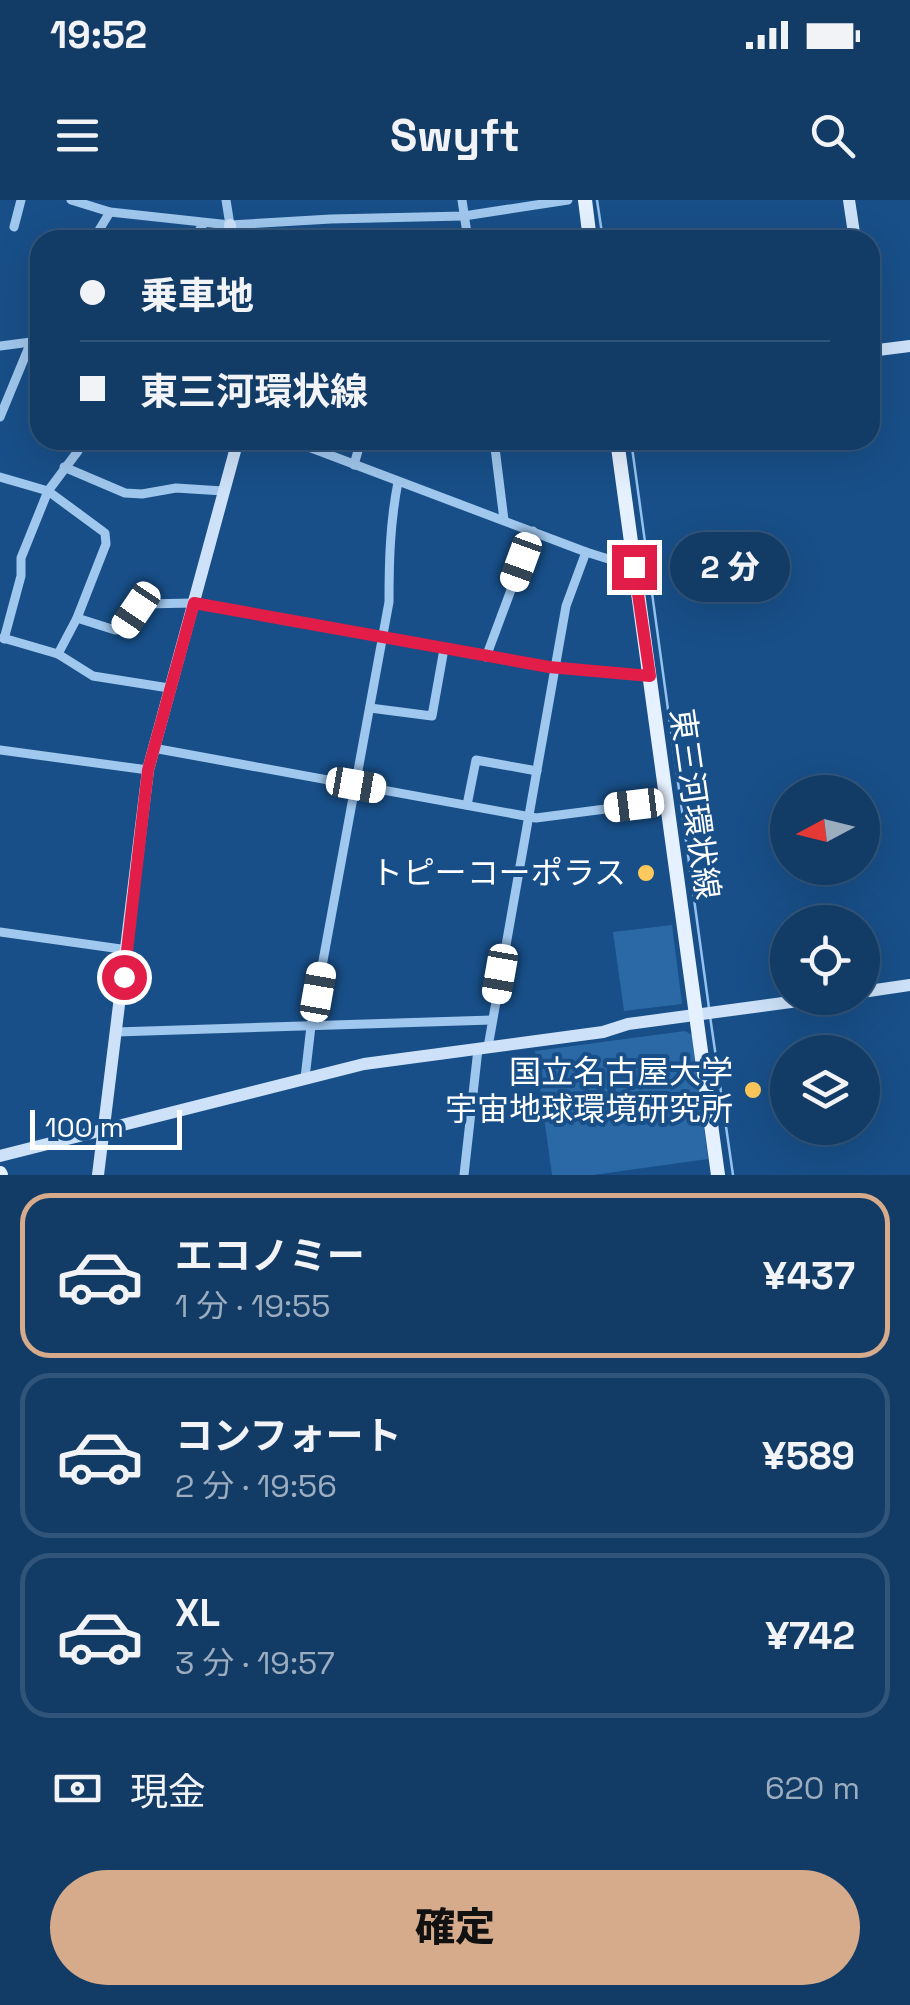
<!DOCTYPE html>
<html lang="ja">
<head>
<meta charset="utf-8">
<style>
	body { margin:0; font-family:"Space Grotesk","Noto Sans JP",sans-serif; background:#1b426c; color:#f1f3f6; height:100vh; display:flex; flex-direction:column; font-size:38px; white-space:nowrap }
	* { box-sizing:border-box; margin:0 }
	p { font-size:32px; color:#9cadbf }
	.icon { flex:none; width:55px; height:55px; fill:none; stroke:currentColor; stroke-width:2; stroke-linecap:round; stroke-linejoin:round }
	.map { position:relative; height:975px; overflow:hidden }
	.panel { display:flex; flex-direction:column; background:#123b66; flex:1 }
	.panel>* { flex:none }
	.top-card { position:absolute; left:30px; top:30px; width:850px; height:220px; border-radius:30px; box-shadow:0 10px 40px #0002,0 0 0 2px #31557a; display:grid; align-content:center; height:220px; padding:0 50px; background:#123b66 }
	.needle { width:65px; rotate:263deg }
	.controls { position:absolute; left:770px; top:575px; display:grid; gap:20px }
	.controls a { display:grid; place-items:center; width:110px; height:110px; border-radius:50%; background:#123b66; box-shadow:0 10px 40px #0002,0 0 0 2px #31557a; font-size:50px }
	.scale { position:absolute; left:30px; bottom:25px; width:152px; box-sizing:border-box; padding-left:10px; border:5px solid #fff; border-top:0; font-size:28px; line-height:35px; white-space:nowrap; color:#fff; -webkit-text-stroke:8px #184f88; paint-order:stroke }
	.end { position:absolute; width:45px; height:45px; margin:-22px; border:12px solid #e11d48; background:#fff; box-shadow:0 0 0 5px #fff }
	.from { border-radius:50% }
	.bubble { position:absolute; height:70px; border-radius:35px; background:#123b66; box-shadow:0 10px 40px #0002,0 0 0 2px #31557a; font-size:32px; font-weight:800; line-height:70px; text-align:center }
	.car { position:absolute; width:30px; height:60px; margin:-30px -15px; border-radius:12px; box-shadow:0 0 8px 2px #0007; background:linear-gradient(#fff 24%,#345 0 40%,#fff 0 76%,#345 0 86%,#fff 0) }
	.top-card b { display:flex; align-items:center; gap:35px; height:95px; font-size:38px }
	.top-card b+b { border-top:2px solid #31557a }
	.top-card i { width:25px; height:25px; background:#f1f3f6 }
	ul { padding:18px 0 0; list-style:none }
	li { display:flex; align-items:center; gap:30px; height:165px; margin:0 20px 15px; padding:0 30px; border:5px solid #31557a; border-radius:30px }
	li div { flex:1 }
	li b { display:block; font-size:38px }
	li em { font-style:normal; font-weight:800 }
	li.active { border-color:#d6ab8b }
	li>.icon { width:90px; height:90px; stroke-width:1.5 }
	.pay { display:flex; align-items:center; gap:25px; height:110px; padding:0 50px; font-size:38px }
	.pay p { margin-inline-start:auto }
	.cta { display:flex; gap:20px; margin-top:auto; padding:20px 50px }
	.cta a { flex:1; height:115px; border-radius:60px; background:#d6ab8b; color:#111; font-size:40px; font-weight:800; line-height:115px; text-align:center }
	.status { display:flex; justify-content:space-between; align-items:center; height:70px; padding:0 50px; background:#123b66; direction:ltr }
	.status svg { height:28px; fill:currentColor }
	header { display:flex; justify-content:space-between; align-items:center; height:130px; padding:0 50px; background:#123b66; font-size:45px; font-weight:800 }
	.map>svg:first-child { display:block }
	.green { fill:#2b69a6 }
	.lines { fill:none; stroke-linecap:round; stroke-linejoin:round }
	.stream { stroke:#93c2f0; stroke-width:2.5 }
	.street { stroke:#a0c7ed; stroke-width:9 }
	.secondary { stroke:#cde2f9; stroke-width:12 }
	.primary { stroke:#e6f1ff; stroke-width:14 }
	.route { stroke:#e11d48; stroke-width:12 }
	.poi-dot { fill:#ffc85c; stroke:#184f88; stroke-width:4 }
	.labels { text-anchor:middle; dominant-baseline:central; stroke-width:8; stroke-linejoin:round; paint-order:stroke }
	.street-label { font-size:32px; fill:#fff; stroke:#184f88 }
	.poi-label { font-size:32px; fill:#fff; stroke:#184f88; text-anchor:end }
</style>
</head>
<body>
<div class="status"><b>19:52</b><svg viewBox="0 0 49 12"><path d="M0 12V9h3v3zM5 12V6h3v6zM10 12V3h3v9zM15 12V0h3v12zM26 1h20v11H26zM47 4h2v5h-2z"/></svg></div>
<header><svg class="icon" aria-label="menu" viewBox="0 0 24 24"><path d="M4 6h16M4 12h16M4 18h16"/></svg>Swyft<svg class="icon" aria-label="search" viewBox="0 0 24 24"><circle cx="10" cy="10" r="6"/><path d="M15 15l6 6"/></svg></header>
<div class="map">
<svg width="910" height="975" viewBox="0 0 910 975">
	<rect width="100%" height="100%" fill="#184f88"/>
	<g class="green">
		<polygon points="672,725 682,804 624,811 613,732"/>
		<polygon points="685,831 692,835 708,959 593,975 552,975 535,851"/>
	</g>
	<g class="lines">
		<g class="stream">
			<polyline points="597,0 603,40"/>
			<polyline points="631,240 709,808"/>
			<polyline points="710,816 733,975"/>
		</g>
		<g class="street">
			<polyline points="71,0 110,12 230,25 331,19 464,16 568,0"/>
			<polyline points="226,0 230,25"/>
			<polyline points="462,0 468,40"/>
			<polyline points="14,27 21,0"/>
			<polyline points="93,40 110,12"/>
			<polyline points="193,40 204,23"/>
			<polyline points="0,146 31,142 40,146"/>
			<polyline points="0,217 31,142 40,128"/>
			<polyline points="290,240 586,352 634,367"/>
			<polyline points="494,240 504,320"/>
			<polyline points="354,265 361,240"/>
			<polyline points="64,267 125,293 142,294 176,288 223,291"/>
			<polyline points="0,277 48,291 105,333 106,344 77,418"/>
			<polyline points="3,438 58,454 93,476 169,488"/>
			<polyline points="4,439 21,376 21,358 48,291 78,251 82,240"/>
			<polyline points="58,454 77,418 115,430 124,429 143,404 194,403 549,467 650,476"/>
			<polyline points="486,457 533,331"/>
			<polyline points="370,508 432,516 444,449"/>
			<polyline points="153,548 536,618 667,601"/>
			<polyline points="0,550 148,570"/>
			<polyline points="467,605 476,560 537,571"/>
			<polyline points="0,732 128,750"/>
			<polyline points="116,832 492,820"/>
			<polyline points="488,847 566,406 586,352"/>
			<path d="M305,878L311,826L389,402C389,361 390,323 398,282"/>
			<polyline points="464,975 478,849"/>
		</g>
		<g class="secondary">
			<polyline points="849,0 855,40"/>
			<polyline points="230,25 232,40"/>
			<polyline points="870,144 878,150 910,146"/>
			<polyline points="862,792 910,785"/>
			<polyline points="0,956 364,864 603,832 628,824 820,798"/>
			<polyline points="98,975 148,570 238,240"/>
		</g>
		<g class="primary">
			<polyline points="585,0 590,40"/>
			<polyline points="617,240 718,975"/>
			<polyline points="0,973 1,975"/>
		</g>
	</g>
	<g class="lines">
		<polyline class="route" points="124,777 148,570 194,403 549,467 650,476 634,367"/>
	</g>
	<g class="poi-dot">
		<circle cx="646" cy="673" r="10"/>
		<circle cx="753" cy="890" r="10"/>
	</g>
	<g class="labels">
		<g class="street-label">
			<text transform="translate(695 604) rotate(82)">東三河環状線</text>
		</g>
		<g class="poi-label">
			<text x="626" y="673">トピーコーポラス</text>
			<text x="733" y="872">国立名古屋大学<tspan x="733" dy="37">宇宙地球環境研究所</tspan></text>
		</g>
	</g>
</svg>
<div class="controls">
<a><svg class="needle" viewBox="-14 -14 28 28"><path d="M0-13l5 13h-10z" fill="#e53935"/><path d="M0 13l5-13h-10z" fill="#9cadbf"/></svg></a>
<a><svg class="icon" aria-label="locate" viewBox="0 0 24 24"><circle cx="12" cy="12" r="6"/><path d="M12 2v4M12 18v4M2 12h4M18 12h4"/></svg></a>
<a><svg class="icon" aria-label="layers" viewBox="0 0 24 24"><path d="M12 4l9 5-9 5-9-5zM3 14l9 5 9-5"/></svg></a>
</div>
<div class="scale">100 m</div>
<i class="end from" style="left:124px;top:777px"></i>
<i class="end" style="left:634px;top:367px"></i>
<div class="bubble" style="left:670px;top:332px;width:120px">2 分</div>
<i class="car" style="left:521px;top:362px;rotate:200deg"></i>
<i class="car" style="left:136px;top:410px;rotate:214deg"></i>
<i class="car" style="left:356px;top:585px;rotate:100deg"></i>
<i class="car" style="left:634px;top:605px;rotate:263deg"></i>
<i class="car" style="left:500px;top:774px;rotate:190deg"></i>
<i class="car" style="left:318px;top:792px;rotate:10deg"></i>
<div class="top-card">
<b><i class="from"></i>乗車地</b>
<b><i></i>東三河環状線</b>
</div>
</div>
<section class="panel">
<ul>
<li class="active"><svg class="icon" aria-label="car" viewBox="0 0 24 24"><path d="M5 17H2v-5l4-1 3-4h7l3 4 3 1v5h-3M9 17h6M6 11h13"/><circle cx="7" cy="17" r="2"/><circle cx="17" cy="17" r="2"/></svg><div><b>エコノミー</b><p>1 分 · 19:55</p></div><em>¥437</em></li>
<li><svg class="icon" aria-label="car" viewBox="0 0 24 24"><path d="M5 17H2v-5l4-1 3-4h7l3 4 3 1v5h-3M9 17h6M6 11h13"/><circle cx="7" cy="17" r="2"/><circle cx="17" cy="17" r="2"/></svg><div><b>コンフォート</b><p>2 分 · 19:56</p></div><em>¥589</em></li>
<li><svg class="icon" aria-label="car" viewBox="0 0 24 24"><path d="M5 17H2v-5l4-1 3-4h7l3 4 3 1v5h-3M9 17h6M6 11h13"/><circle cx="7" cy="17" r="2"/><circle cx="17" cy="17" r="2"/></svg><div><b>XL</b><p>3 分 · 19:57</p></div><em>¥742</em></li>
</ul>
<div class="pay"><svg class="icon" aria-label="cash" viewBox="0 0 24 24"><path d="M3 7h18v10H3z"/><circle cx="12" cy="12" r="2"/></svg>現金<p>620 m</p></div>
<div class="cta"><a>確定</a></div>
</section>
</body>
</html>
